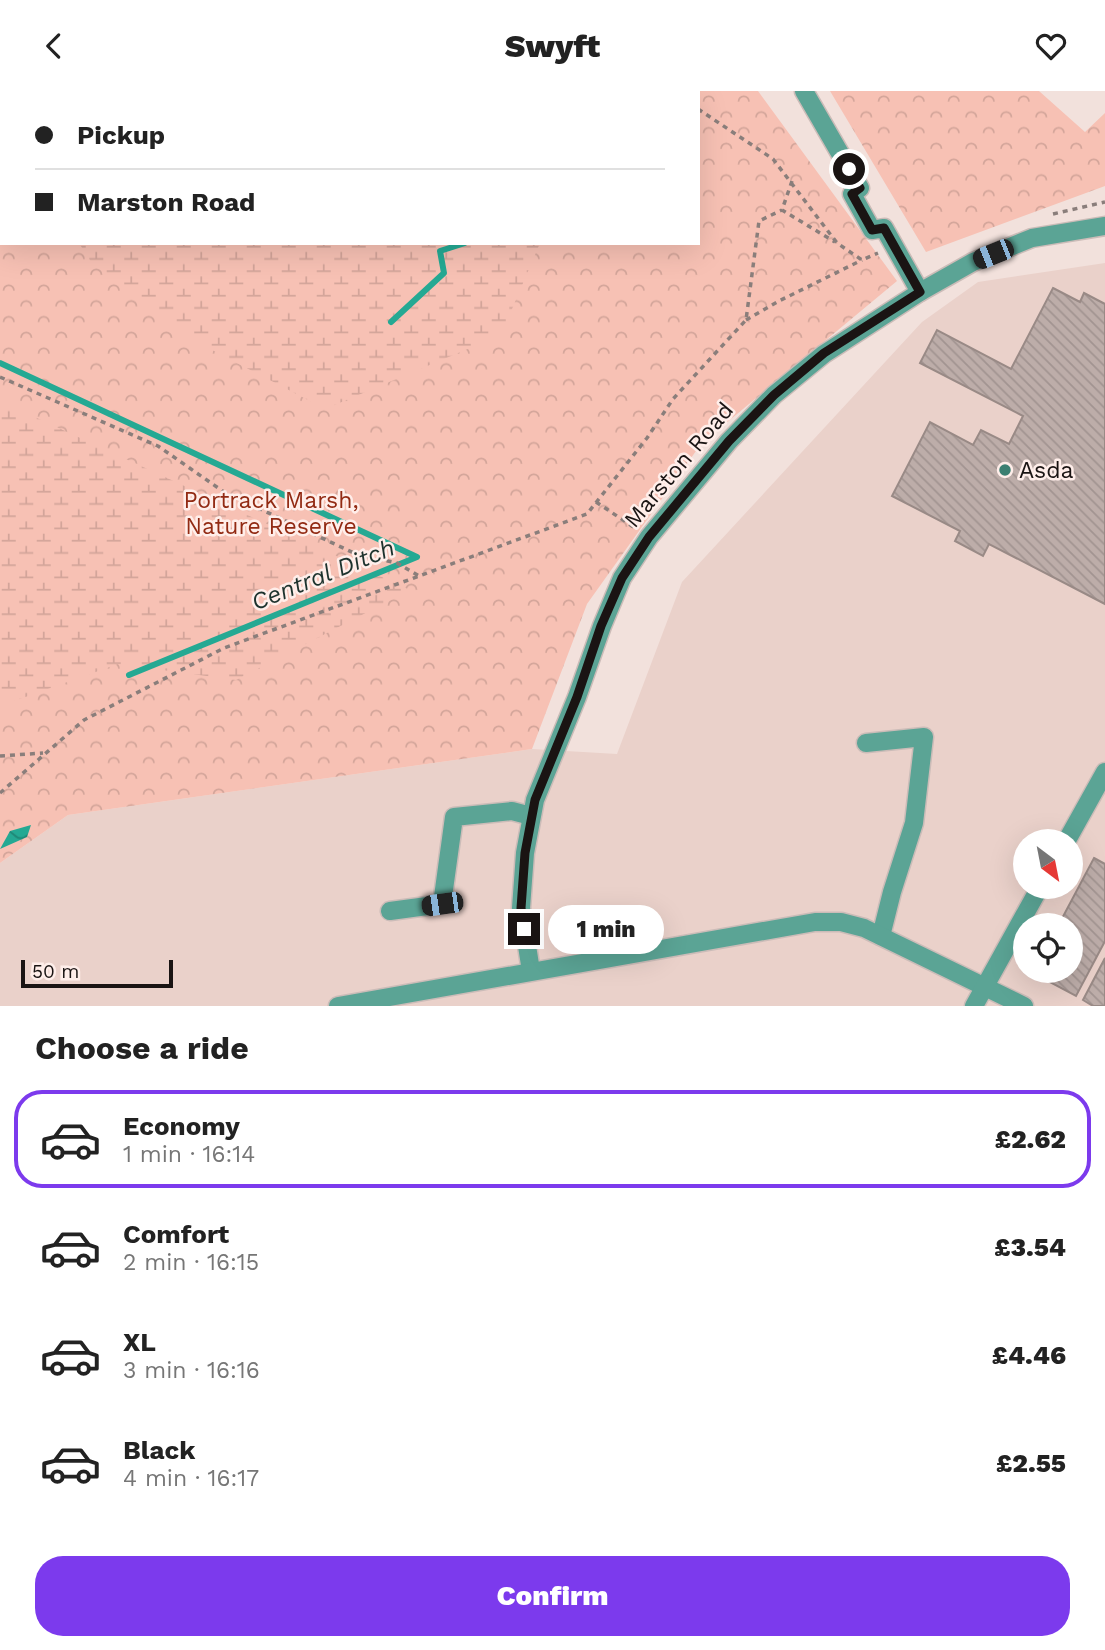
<!DOCTYPE html>
<html lang="en">
<head>
<meta charset="utf-8">
<style>
	body { margin:0; font-family:"Work Sans",sans-serif; background:#f6f6f6; color:#222; height:100vh; display:flex; flex-direction:column; font-size:26px; white-space:nowrap }
	* { box-sizing:border-box; margin:0 }
	p { font-size:23px; color:#767676 }
	.icon { flex:none; width:38px; height:38px; fill:none; stroke:currentColor; stroke-width:2; stroke-linecap:round; stroke-linejoin:round }
	.map { position:relative; height:915px; overflow:hidden }
	.panel { display:flex; flex-direction:column; background:#fff; flex:1 }
	.panel>* { flex:none }
	.hud { position:absolute; left:0px; top:0px; width:700px; height:154px; box-shadow:0 7px 28px #0002; display:grid; align-content:center; height:154px; padding:0 35px; background:#fff }
	.needle { width:46px; rotate:148deg }
	.buttons { position:absolute; left:1013px; top:738px; display:grid; gap:14px }
	.buttons a { display:grid; place-items:center; width:70px; height:70px; border-radius:50%; background:#fff; box-shadow:0 7px 28px #0002; font-size:35px }
	.scale { position:absolute; left:21px; bottom:18px; width:152px; box-sizing:border-box; padding-left:7px; border:4px solid #1a1413; border-top:0; font-size:19px; line-height:24px; white-space:nowrap; color:#1a1413; -webkit-text-stroke:5px #ffeeea; paint-order:stroke }
	.end { position:absolute; width:32px; height:32px; margin:-16px; border:9px solid #1a1413; background:#fff; box-shadow:0 0 0 4px #fff }
	.from { border-radius:50% }
	.bubble { position:absolute; height:49px; border-radius:24px; background:#fff; box-shadow:0 7px 28px #0002; font-size:23px; font-weight:800; line-height:49px; text-align:center }
	.car { position:absolute; width:21px; height:42px; margin:-21px -10px; border-radius:9px; box-shadow:0 0 5px 2px #0007; background:linear-gradient(#222 24%,#8ab4d8 0 40%,#222 0 76%,#8ab4d8 0 86%,#222 0) }
	.hud b { display:flex; align-items:center; gap:24px; height:66px; font-size:26px }
	.hud b+b { border-top:2px solid #e0e0e0 }
	.hud i { width:18px; height:18px; background:#222 }
	ul { padding:0; list-style:none }
	li { display:flex; align-items:center; gap:21px; height:98px; margin:0 14px 10px; padding:0 21px; border:4px solid transparent; border-radius:28px }
	li div { flex:1 }
	li b { display:block; font-size:26px }
	li em { font-style:normal; font-weight:800 }
	li.active { border-color:#7c3aed }
	li>.icon { width:63px; height:63px; stroke-width:1.5 }
	h2 { padding:0 35px; font-size:32px; line-height:84px }
	.primary-button { display:flex; gap:14px; margin-top:auto; padding:14px 35px }
	.primary-button a { flex:1; height:80px; border-radius:28px; background:#7c3aed; color:#fff; font-size:28px; font-weight:800; line-height:80px; text-align:center }
	header { display:flex; justify-content:space-between; align-items:center; height:91px; padding:0 35px; background:#fff; font-size:32px; font-weight:800 }
	.map>svg:first-child { display:block }
	.built { fill:#ead1ca; fill-rule:evenodd }
	.forest { fill:url(#forest-crowns); fill-rule:evenodd }
	.wetland { fill:url(#wetland-marsh) }
	.water { fill:url(#water-waves) }
	.lines { fill:none; stroke-linecap:round; stroke-linejoin:round }
	.stream { stroke:#25a993; stroke-width:6 }
	.building { fill:url(#building-back-hatch); stroke:#998a86; stroke-width:2 }
	.minor-casing { stroke:#cbbcb8; stroke-width:21 }
	.path { stroke:#8a7e7b; stroke-width:3.5; stroke-dasharray:5 5; stroke-linecap:butt }
	.minor { stroke:#5ba495; stroke-width:18 }
	.route { stroke:#1a1413; stroke-width:9 }
	.poi-dot { fill:#3b7f71; stroke:#ffeeea; stroke-width:2.5 }
	.labels { text-anchor:middle; dominant-baseline:central; stroke-width:5; stroke-linejoin:round; paint-order:stroke }
	.street-label { font-size:23px; fill:#1a1413; stroke:#ffeeea }
	.poi-label { font-size:23px; fill:#1a1413; stroke:#ffeeea; text-anchor:start }
	.park-label { font-size:23px; fill:#922a13; stroke:#ffeeea }
	.water-label { font-size:24px; font-style:italic; fill:#1d322d; stroke:#ffeeea }
</style>
</head>
<body>
<header><svg class="icon" aria-label="back" viewBox="0 0 24 24"><path d="M15 5l-7 7 7 7"/></svg>Swyft<svg class="icon" aria-label="heart" viewBox="0 0 24 24"><path d="M12 20l-8-8c-3-5 5-10 8-4 3-6 11-1 8 4z"/></svg></header>
<div class="map">
<svg width="1105" height="915" viewBox="0 0 1105 915">
	<defs>
		<pattern id="forest-crowns" width="20" height="18" patternUnits="userSpaceOnUse" patternTransform="scale(1.75)"><rect width="20" height="18" fill="#f7c1b4"/><path d="M2 6a3 3 0 1 1 6 0M12 15a3 3 0 1 1 6 0" fill="none" stroke="#d3a59a"/></pattern>
		<pattern id="wetland-marsh" width="20" height="14" patternUnits="userSpaceOnUse" patternTransform="scale(1.75)"><rect width="20" height="14" fill="#f7c1b4"/><path d="M1 5h8M5 5V1M11 12h8M15 12V8" fill="none" stroke="#d3a59a"/></pattern>
		<pattern id="water-waves" width="16" height="10" patternUnits="userSpaceOnUse" patternTransform="scale(1.75)"><rect width="16" height="10" fill="#25a993"/><path d="M0 5q4-4 8 0t8 0" fill="none" stroke="#1f8877"/></pattern>
		<pattern id="building-back-hatch" width="6" height="6" patternUnits="userSpaceOnUse" patternTransform="scale(1.75)"><rect width="6" height="6" fill="#bdada9"/><path d="M-1 5l2 2M0 0l6 6M5-1l2 2" fill="none" stroke="#a29491"/></pattern>
	</defs>
	<rect width="100%" height="100%" fill="#f2e1dc"/>
	<path class="built" d="M1105,172V915H0V772L68,724L532,658L617,663L682,491L922,231L978,191ZM1026,751H1071V796H1026ZM1026,835H1071V880H1026Z"/>
	<g class="forest">
		<path d="M0,0H758L897,190L701,353L587,513L532,658L68,724L0,772ZM2,2H698V152H2Z"/>
		<polygon points="830,0 1039,0 1085,41 1105,22 1105,95 926,161"/>
	</g>
	<g class="wetland">
		<polygon points="0,0 543,0 544,2 2,2 0,102"/>
		<polygon points="79,152 540,152 501,244 325,318 195,250 91,171"/>
		<polygon points="0,310 410,499 236,589 118,573 0,615"/>
	</g>
	<polygon class="water" points="31,734 27,746 0,758 10,740"/>
	<g class="lines">
		<g class="stream">
			<polyline points="508,0 508,2"/>
			<polyline points="391,231 444,182 440,160 465,152"/>
			<polyline points="0,272 417,466 129,584"/>
		</g>
	</g>
	<g class="building">
		<polygon points="1053,197 1080,211 1084,202 1105,213 1105,513 989,453 983,465 955,450 960,440 892,405 930,331 973,354 981,339 1009,353 1023,325 920,272 937,239 1011,278"/>
		<polygon points="1094,767 1105,773 1105,850 1076,905 1033,882 1071,880 1071,835 1058,835"/>
		<polygon points="1105,867 1105,915 1093,915 1083,909"/>
	</g>
	<g class="lines">
		<defs>
			<g id="minor">
				<polyline points="804,0 860,97 852,103 872,139 884,137 920,201"/>
				<polyline points="866,652 924,646 914,732 892,801 881,845"/>
				<polyline points="1066,751 1105,681"/>
				<polyline points="390,820 442,813 454,726 512,720 531,725"/>
				<polyline points="531,880 521,817 525,762 535,709 577,606 602,535 622,487 649,446 729,350 774,304 824,263 920,201 973,171 1032,147 1105,135"/>
				<polyline points="338,915 815,831 841,831 864,837 1024,915"/>
				<polyline points="974,915 1040,796"/>
			</g>
		</defs>
		<use href="#minor" class="minor-casing"/>
		<g class="path">
			<polyline points="671,0 674,2"/>
			<polyline points="698,18 773,68 837,152 862,169 878,162"/>
			<polyline points="792,90 782,119 835,151"/>
			<polyline points="1053,123 1105,111"/>
			<polyline points="746,229 779,210 862,169"/>
			<polyline points="0,286 158,355 224,401 356,463 397,472 419,485"/>
			<polyline points="596,411 635,437"/>
			<polyline points="0,665 43,662"/>
			<polyline points="0,702 84,629 224,557 587,423 647,347 673,308 746,229 759,130 782,119"/>
		</g>
		<use href="#minor" class="minor"/>
	</g>
	<g class="lines">
		<polyline class="route" points="524,838 521,817 525,762 535,709 577,606 601,535 622,487 649,446 729,350 774,304 824,262 920,201 884,137 872,139 852,103 860,97 849,78"/>
	</g>
	<circle class="poi-dot" cx="1005" cy="379" r="7"/>
	<g class="labels">
		<g class="street-label">
			<text transform="translate(679 374) rotate(-50)">Marston Road</text>
		</g>
		<g class="poi-label">
			<text x="1019" y="379">Asda</text>
		</g>
		<g class="park-label">
			<text x="271" y="409">Portrack Marsh,<tspan x="271" dy="26">Nature Reserve</tspan></text>
		</g>
		<g class="water-label">
			<text transform="translate(323 484) rotate(-22)">Central Ditch</text>
		</g>
	</g>
</svg>
<div class="buttons">
<a><svg class="needle" viewBox="-14 -14 28 28"><path d="M0-13l5 13h-10z" fill="#e53935"/><path d="M0 13l5-13h-10z" fill="#767676"/></svg></a>
<a><svg class="icon" aria-label="locate" viewBox="0 0 24 24"><circle cx="12" cy="12" r="6"/><path d="M12 2v4M12 18v4M2 12h4M18 12h4"/></svg></a>
</div>
<div class="scale">50 m</div>
<i class="end from" style="left:849px;top:78px"></i>
<i class="end" style="left:524px;top:838px"></i>
<div class="bubble" style="left:548px;top:814px;width:116px">1 min</div>
<i class="car" style="left:993px;top:163px;rotate:248deg"></i>
<i class="car" style="left:442px;top:813px;rotate:262deg"></i>
<div class="hud">
<b><i class="from"></i>Pickup</b>
<b><i></i>Marston Road</b>
</div>
</div>
<section class="panel">
<h2>Choose a ride</h2>
<ul>
<li class="active"><svg class="icon" aria-label="car" viewBox="0 0 24 24"><path d="M5 17H2v-5l4-1 3-4h7l3 4 3 1v5h-3M9 17h6M6 11h13"/><circle cx="7" cy="17" r="2"/><circle cx="17" cy="17" r="2"/></svg><div><b>Economy</b><p>1 min · 16:14</p></div><em>£2.62</em></li>
<li><svg class="icon" aria-label="car" viewBox="0 0 24 24"><path d="M5 17H2v-5l4-1 3-4h7l3 4 3 1v5h-3M9 17h6M6 11h13"/><circle cx="7" cy="17" r="2"/><circle cx="17" cy="17" r="2"/></svg><div><b>Comfort</b><p>2 min · 16:15</p></div><em>£3.54</em></li>
<li><svg class="icon" aria-label="car" viewBox="0 0 24 24"><path d="M5 17H2v-5l4-1 3-4h7l3 4 3 1v5h-3M9 17h6M6 11h13"/><circle cx="7" cy="17" r="2"/><circle cx="17" cy="17" r="2"/></svg><div><b>XL</b><p>3 min · 16:16</p></div><em>£4.46</em></li>
<li><svg class="icon" aria-label="car" viewBox="0 0 24 24"><path d="M5 17H2v-5l4-1 3-4h7l3 4 3 1v5h-3M9 17h6M6 11h13"/><circle cx="7" cy="17" r="2"/><circle cx="17" cy="17" r="2"/></svg><div><b>Black</b><p>4 min · 16:17</p></div><em>£2.55</em></li>
</ul>
<div class="primary-button"><a>Confirm</a></div>
</section>
</body>
</html>
